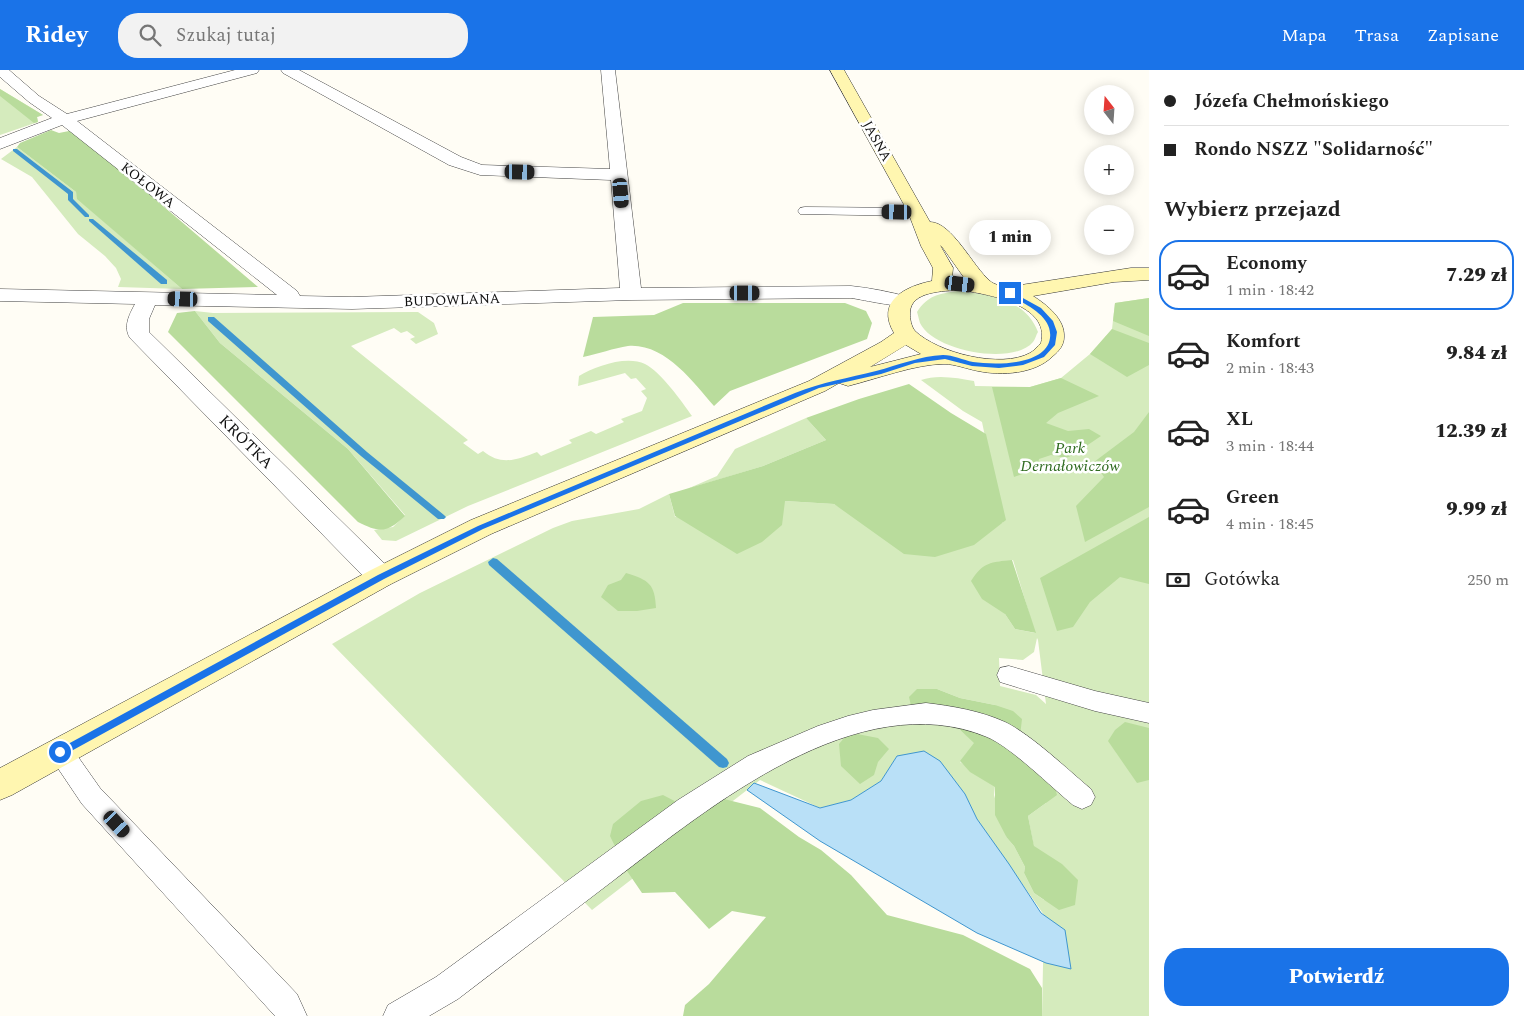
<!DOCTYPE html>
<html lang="pl">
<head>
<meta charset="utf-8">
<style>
	body { margin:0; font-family:Spectral,serif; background:#f2f2f2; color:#222; height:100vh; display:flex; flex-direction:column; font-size:19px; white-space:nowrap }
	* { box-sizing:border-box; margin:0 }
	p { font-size:16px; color:#767676 }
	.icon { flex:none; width:28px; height:28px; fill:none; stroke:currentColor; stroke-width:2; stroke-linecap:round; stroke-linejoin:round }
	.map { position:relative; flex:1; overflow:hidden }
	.sheet { display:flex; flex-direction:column; background:#fff; width:375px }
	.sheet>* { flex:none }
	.guide { display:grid; align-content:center; height:110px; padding:0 15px; background:#fff }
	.needle { width:32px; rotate:343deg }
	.buttons { position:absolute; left:1084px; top:15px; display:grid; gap:10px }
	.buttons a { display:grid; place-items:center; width:50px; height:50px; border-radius:50%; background:#fff; box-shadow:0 2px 12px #0003; font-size:25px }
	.end { position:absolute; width:22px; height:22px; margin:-11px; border:6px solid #1a73e8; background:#fff; box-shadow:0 0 0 2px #fff }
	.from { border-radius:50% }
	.bubble { position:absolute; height:35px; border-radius:18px; background:#fff; box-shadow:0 2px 12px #0003; font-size:16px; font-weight:800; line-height:35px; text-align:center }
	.car { position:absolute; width:15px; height:30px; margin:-15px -8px; border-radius:6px; box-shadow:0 0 4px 1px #0007; background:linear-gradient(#222 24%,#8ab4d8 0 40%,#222 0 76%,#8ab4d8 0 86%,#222 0) }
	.guide b { display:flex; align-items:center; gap:18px; height:48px; font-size:19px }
	.guide b+b { border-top:1px solid #e0e0e0 }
	.guide i { width:12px; height:12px; background:#222 }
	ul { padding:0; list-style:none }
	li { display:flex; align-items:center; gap:15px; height:70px; margin:0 10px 8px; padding:0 5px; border:2px solid transparent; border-radius:20px }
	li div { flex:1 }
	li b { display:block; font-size:19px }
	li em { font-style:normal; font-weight:800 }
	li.current { border-color:#1a73e8 }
	li>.icon { width:45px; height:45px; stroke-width:1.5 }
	h2 { padding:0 15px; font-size:22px; line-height:60px }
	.pay { display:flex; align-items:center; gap:12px; height:55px; padding:0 15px; font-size:19px }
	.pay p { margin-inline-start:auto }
	.primary-button { display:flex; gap:10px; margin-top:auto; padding:10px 15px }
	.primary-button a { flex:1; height:58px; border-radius:20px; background:#1a73e8; color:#fff; font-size:20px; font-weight:800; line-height:58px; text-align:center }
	header { display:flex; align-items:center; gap:30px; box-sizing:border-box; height:70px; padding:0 25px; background:#1a73e8; color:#fff }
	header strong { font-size:24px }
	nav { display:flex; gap:28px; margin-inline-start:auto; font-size:18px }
	.search { width:350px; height:45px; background:#f2f2f2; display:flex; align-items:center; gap:12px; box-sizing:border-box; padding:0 18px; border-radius:20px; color:#767676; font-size:19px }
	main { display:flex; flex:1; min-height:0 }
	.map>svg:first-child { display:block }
	.green { fill:#d5ebbd; fill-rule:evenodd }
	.forest { fill:#b9dc9c }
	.water { fill:#b9e0f7; stroke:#3f96cf }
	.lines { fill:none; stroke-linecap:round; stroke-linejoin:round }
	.stream { fill:#3f96cf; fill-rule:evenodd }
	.lane-casing { stroke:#444; stroke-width:1 }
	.street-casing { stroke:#444; stroke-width:1 }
	.secondary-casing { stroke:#333; stroke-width:1 }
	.lane { fill:#fff; fill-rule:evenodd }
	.street { fill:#fff; fill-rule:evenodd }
	.secondary { fill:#fff6b0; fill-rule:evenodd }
	.route { fill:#1a73e8 }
	.labels { text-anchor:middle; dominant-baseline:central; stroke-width:5; stroke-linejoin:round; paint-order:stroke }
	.far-street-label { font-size:14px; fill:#111; stroke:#fff }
	.street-label { font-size:16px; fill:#111; stroke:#fff }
	.park-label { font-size:16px; font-style:italic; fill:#2f6b1f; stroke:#fff }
</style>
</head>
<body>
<header>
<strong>Ridey</strong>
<div class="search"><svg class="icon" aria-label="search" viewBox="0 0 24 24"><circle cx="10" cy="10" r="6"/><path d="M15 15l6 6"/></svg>Szukaj tutaj</div>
<nav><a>Mapa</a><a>Trasa</a><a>Zapisane</a></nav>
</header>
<main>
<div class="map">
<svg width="1149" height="946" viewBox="0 0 1149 946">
	<rect width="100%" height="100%" fill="#fffdf5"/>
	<g class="green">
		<polygon points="0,19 43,45 37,47 38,52 0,65"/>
		<polygon points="17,77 76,122 78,129 182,219 118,217 121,209 116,198 105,186 78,164 32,107 1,89"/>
		<path d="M957,221C988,224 1026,229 1038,262C1036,265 1035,270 1033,272C1013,296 933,281 920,253C919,250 918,245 917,242C928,225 939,224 957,221Z"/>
		<path d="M1149,228V946H1042L1044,845L977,749L965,724L897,686L881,711L851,730L820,738L760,710L592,840L332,574L420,523L553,458L572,451L639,439L669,424L675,447L785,431L834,434L851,444L1003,453L982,352L963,341L921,310C937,304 958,308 974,311L975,316L1030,317L1061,308L1090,284L1112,259L1115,233ZM1013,490L1035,563L1015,559L1005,544L997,492ZM1037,568L1038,570L1046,634L1036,625L1000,616L999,588L1023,590L1034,582ZM937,619L960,628L995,635L1046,733L1028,746L1044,830L1034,823L1024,803L1025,797L1014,776L1007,768L994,725L995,716L960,692L975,673L959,659Z"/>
		<path d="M195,241L213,243L418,242L434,253L438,264L416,274L410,269L415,267L407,261L401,263L394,258L351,276L468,370L463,373L478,384L483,381C501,396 517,390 537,382L541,386L572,373L569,370L591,361L596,364L624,352L621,349L642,341L647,328L641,321L646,319L636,308L631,309L625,303L578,316L579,306C595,296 627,285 645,294C661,302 682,332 692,346L468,436L396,471L382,470L374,460L393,457L405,445L348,379L220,273Z"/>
		<polygon points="806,348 826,370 763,396 687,419 717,406 735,379"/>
	</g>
	<g class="forest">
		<polygon points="0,19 43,45 37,47 38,52 34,53 0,26"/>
		<polygon points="51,60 59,63 74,60 258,217 182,219 77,129 76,122 17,77 20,73"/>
		<polygon points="1149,228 1149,266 1113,251 1115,233"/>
		<path d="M683,233H845L866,241L872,253L867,269L730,321L714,336C693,312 665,273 628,276C614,278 598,284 583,287L593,247L654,245Z"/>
		<path d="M195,241L220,273L348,379L405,446C387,463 380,463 358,452L168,262L177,243Z"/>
		<polygon points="1112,259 1149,273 1149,295 1127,307 1090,284"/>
		<polygon points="1061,308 1099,326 1058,343 1046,353 1068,361 1089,359 1101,366 1073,385 1066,388 1051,385 1039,389 1037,399 1014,407 992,317 1030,317"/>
		<polygon points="909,314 951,343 986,364 1006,450 974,475 935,487 904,484 834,434 785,431 782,455 762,472 737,484 675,446 669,424 763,396 826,370 806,348 859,329"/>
		<polygon points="1149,342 1149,437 1085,472 1076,436 1104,407 1094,392 1134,362"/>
		<polygon points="1149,447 1149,514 1120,507 1090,532 1073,557 1057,561 1040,508"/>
		<path d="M1012,490L1036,563L1015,559L1005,544L982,529L971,511C983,492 991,492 1012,490Z"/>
		<path d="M626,503C649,510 655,514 656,538L637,541H618L601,527L608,515L621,510Z"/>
		<polygon points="917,619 937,619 960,628 995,635 1013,641 1022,649 1020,666 1053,711 1057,725 1028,746 1034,776 1062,794 1078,810 1075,835 1059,840 1034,823 1024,803 1025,797 1014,776 1007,768 995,745 995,717 970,702 960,691 974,673 959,659 912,640 909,627"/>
		<polygon points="1125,652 1149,658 1149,710 1137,713 1108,671 1115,660"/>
		<polygon points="857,664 878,668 889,679 878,692 874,705 860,714 841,696 839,674 845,667"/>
		<polygon points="663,725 688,738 724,729 760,738 799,767 821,780 851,805 887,845 963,865 1030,899 1042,918 1042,946 683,946 685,935 709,914 766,847 732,841 709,859 675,822 642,823 627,801 610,766 613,754 641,731"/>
	</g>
	<polygon class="water" points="924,681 940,691 965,724 977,749 1009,794 1041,843 1065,860 1071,899 1046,893 977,863 820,771 747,720 754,713 820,738 851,730 881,711 897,686"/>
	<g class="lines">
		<g class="stream">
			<polygon points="13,79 17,79 73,122 73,129 89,145 89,147 85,147 68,130 68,124 13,81"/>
			<polygon points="89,149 93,149 167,210 167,214 161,214 89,151"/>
			<polygon points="208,247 214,247 367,382 444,445 446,447 444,449 438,449 361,386 208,251"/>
			<polygon points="493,488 497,489 727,689 729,693 727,697 723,698 719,697 489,495 488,492"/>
		</g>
		<defs>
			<g id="lane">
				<polygon points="805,137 917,138 922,139 924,142 922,145 917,146 800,144 798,141 800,138"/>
				<polygon points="1009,596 1095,621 1149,633 1149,653 1095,641 1000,612 997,605 1000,598"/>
				<path d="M926,633C952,636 981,641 1005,652C1032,665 1068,700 1091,719L1095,727L1091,735L1082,739L1073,735C1051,717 1011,677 987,667C858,614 710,737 614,810C562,850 510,889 458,929L429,946H383L388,935L436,907L678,730L748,686L818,656L848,646L873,640Z"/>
				<polygon points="60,671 69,674 100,718 297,924 307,946 275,946 82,734 47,682 51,674"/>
			</g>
			<path id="street" d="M0,0H9L39,26L67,44L235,0H259L257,3L77,51L297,221L300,226L352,227L620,218L611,110L480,105L449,95L283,3L281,0H299L461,87L482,95L610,99L601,0H615L641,218L851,216C871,218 890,222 909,227L912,231L909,235C898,238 865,230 851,228L631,230L352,239L155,235L149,249V262L391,500L395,507L391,514L381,517L371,514L130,268C123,257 129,245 135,234L0,231V219L277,225L62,55L0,79V68L52,48L29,32L0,7Z"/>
			<path id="secondary" d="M830,0H844L930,152C952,152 973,197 990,211C994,215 1003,216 1008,217L1131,198H1149V210L1114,212L1033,226C1047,235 1065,249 1064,267C1064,275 1059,281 1053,286C1035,304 1002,306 978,301C967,299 955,294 944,294C916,294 876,309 848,316L839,313L825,321L491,464L391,514L12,725L0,730V698L371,500L471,450L809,311L881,272L894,263C875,231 906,216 932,211L933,198L921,176L908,142ZM940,175L943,178L965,209L952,208L953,198ZM960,220C986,224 1051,234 1041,273C1038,276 1034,281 1030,283C1001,299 938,283 915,261C911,256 910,249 910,243C910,221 944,221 960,220ZM906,275L921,284L870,297Z"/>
		</defs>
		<use href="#lane" class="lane-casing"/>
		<use href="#street" class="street-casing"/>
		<use href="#secondary" class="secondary-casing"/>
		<use href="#lane" class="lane"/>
		<use href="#street" class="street"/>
		<use href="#secondary" class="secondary"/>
	</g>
	<path class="route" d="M1010,221L1041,238L1053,251L1057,262L1055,275L1044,287L1023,295L999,298L972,296L945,289L915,293L881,304L819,318L800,326L483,459L384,509L64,685H57L55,682L57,680L378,505L478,456L795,323C822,312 849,308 876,301C899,295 920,286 943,285C953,285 963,290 973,292C995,295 1046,296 1050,268C1053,245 1024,234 1008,224Z"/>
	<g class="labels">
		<g class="far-street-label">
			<text transform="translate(877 71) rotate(61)">JASNA</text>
			<text transform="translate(148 115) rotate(38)">KOŁOWA</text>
			<text transform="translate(452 230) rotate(-2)">BUDOWLANA</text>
		</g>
		<g class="street-label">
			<text transform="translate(246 372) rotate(45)">KRÓTKA</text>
		</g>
		<g class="park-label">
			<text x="1070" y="378">Park<tspan x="1070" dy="18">Dernałowiczów</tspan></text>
		</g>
	</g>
</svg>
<div class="buttons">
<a><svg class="needle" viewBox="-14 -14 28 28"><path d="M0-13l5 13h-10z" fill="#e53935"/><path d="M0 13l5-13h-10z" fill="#767676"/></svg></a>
<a>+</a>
<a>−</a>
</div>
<i class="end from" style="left:60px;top:682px"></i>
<i class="end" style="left:1010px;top:223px"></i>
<div class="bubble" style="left:969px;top:150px;width:82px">1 min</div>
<i class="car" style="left:520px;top:102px;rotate:91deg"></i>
<i class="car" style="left:621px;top:123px;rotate:175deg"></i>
<i class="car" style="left:897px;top:142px;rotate:271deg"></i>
<i class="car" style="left:960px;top:214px;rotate:97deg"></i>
<i class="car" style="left:745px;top:223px;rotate:90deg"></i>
<i class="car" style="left:183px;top:229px;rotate:272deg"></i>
<i class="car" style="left:117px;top:754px;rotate:137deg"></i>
</div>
<section class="sheet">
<div class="guide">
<b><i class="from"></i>Józefa Chełmońskiego</b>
<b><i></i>Rondo NSZZ &quot;Solidarność&quot;</b>
</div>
<h2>Wybierz przejazd</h2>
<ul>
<li class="current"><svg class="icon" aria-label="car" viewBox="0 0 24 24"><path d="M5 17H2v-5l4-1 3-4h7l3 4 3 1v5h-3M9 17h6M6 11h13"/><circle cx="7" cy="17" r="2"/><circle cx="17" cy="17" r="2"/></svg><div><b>Economy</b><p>1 min · 18:42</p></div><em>7.29 zł</em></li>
<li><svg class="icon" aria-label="car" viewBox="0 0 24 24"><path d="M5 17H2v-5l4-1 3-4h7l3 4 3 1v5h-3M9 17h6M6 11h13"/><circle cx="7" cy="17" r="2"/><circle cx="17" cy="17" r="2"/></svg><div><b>Komfort</b><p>2 min · 18:43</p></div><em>9.84 zł</em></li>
<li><svg class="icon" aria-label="car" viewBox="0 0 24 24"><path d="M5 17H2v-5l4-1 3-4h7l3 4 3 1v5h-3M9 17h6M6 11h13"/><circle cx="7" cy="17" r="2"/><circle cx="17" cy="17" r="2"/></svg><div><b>XL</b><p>3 min · 18:44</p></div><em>12.39 zł</em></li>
<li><svg class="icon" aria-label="car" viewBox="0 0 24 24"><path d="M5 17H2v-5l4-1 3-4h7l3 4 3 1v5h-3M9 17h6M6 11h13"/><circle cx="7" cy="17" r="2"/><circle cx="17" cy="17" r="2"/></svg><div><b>Green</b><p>4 min · 18:45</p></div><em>9.99 zł</em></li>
</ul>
<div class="pay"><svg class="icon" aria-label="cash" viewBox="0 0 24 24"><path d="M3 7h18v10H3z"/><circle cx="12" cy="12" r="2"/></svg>Gotówka<p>250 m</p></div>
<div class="primary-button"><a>Potwierdź</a></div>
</section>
</main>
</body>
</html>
